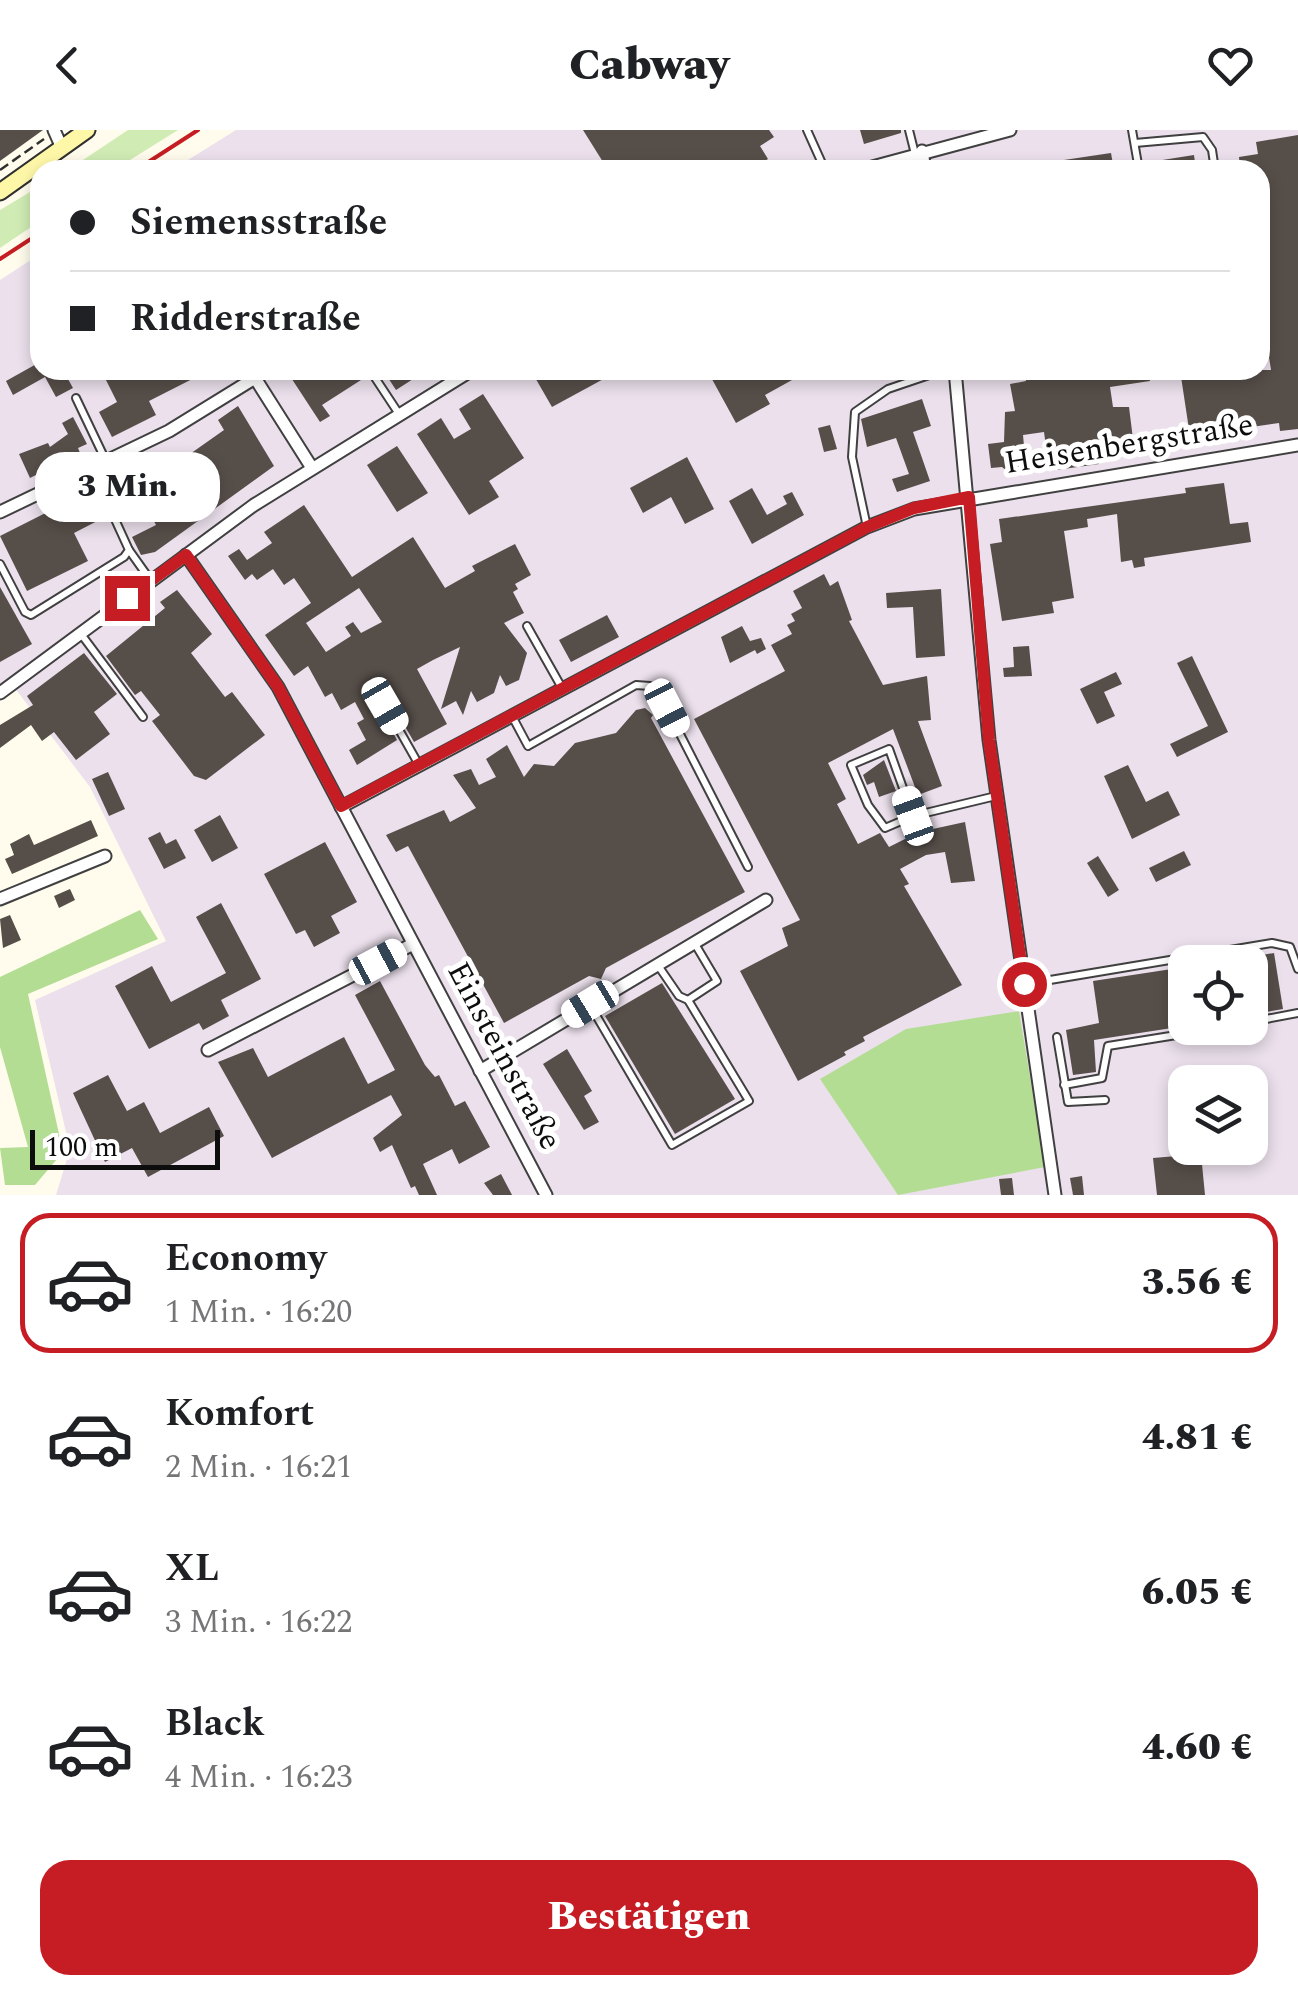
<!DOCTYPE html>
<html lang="de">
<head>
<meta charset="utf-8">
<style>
	body { margin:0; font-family:Spectral,serif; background:#f2f2f2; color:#202124; height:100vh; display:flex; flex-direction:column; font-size:38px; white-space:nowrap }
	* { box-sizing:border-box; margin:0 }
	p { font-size:32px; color:#757577 }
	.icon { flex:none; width:55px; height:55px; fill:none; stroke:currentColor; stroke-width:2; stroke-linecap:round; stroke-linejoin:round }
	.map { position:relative; height:1065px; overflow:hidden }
	.drawer { display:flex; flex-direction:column; background:#fff; flex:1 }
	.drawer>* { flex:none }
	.hud { position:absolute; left:30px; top:30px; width:1240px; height:220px; border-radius:30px; box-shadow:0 5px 15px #0003; display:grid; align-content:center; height:220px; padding:0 40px; background:#fff }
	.tools { position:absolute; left:1168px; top:815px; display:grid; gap:20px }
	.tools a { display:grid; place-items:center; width:100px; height:100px; border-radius:20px; background:#fff; box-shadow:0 5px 15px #0003; font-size:50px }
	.scale { position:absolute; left:30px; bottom:25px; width:190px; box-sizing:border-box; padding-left:10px; border:5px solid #0d0d0d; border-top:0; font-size:28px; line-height:35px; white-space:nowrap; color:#0d0d0d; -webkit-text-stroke:8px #fff; paint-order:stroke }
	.end { position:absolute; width:45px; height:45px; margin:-22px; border:12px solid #c51d23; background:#fff; box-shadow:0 0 0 5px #fff }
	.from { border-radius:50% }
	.bubble { position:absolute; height:70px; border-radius:30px; background:#fff; box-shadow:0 5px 15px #0003; font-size:32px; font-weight:800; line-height:70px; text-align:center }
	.car { position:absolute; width:30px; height:60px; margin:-30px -15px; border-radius:12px; box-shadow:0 0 8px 2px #0007; background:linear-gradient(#fff 24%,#345 0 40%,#fff 0 76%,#345 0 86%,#fff 0) }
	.hud b { display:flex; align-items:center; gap:35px; height:95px; font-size:38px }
	.hud b+b { border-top:2px solid #e0e0e0 }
	.hud i { width:25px; height:25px; background:#202124 }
	ul { padding:18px 0 0; list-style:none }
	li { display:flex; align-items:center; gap:30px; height:140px; margin:0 20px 15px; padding:0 20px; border:5px solid transparent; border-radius:30px }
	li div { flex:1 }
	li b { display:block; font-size:38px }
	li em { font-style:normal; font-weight:800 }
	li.active { border-color:#c51d23 }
	li>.icon { width:90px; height:90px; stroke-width:1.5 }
	.primary-button { display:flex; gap:20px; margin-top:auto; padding:20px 40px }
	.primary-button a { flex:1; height:115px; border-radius:30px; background:#c51d23; color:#fff; font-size:40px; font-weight:800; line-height:115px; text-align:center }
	header { display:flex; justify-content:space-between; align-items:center; height:130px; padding:0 40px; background:#fff; font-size:45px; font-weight:800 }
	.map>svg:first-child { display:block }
	.industrial { fill:#ebe0ec; fill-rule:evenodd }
	.green { fill:#d0ecb4 }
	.forest { fill:#b3dd93 }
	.building { fill:#564e49; fill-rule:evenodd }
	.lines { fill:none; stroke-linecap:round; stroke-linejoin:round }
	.lane-casing { stroke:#404040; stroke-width:10 }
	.street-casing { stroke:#404040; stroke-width:15 }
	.secondary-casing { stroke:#2f2f2f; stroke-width:19 }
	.path { stroke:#2f2f2f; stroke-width:2.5; stroke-dasharray:10 5; stroke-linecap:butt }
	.lane { stroke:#fff; stroke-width:6 }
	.street { stroke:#fff; stroke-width:11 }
	.secondary { stroke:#fff7a8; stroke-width:15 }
	.rail { stroke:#c51d23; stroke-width:4 }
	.route { stroke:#c51d23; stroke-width:12 }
	.labels { text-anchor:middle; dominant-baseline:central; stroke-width:10; stroke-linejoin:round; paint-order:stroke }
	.street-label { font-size:32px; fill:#0d0d0d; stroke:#fff }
</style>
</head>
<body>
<header><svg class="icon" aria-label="back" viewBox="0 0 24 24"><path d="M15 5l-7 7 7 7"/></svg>Cabway<svg class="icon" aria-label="heart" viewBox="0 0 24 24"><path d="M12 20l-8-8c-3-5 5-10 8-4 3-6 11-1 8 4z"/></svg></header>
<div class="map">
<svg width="1298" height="1065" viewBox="0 0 1298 1065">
	<rect width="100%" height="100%" fill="#fffced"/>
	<path class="industrial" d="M236,0H1298V1065H56L70,1019L35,870L166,811L90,657L11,553L0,561V150L40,124V240H1260V40H172ZM1185,832H1250V898H1185ZM1185,952H1250V1018H1185Z"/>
	<g class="green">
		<polygon points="128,0 178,0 114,40 68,40"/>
		<polygon points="40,56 40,91 0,118 0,80"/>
	</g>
	<g class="forest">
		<polygon points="140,780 158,809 28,864 63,1022 35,1055 5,1055 0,1018 28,1017 0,917 0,847"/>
		<polygon points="1019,881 1045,1037 898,1065 820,949 906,899"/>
	</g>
	<g class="building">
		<polygon points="0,0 43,0 0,31"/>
		<polygon points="583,0 769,0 774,7 760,16 768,29 750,40 608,40"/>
		<polygon points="860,0 901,0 901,3 864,14"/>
		<polygon points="1298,5 1298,299 1280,301 1279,293 1190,306 1180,240 1271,240 1260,169 1260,40 1240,40 1239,27 1258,24 1256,12"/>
		<polygon points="1111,23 1114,40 1037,40 1037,34"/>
		<polygon points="1194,25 1196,40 1157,40 1156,31"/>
		<polygon points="40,232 40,240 63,240 73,258 56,267 45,247 13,265 6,251"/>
		<polygon points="101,240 210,240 149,271 156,285 112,307 99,282 117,272"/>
		<polygon points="286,240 355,240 361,250 322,275 330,286 320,292"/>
		<polygon points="383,240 427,240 396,260"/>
		<polygon points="540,240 620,240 552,277 533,244"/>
		<polygon points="707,240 810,240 765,265 770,274 736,293"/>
		<path d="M1048,240H1148L1150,251L1110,257L1113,277H1129L1133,309L1097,315L1099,334L1049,341L1048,337L1008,342L1002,337L991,338L988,314L1004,312L1005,282L1015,281L1010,254L1026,251L1025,244ZM1044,302L1047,324L1025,327L1023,305Z"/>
		<polygon points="483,264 524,328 489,351 499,367 469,385 417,304 441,288 454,309 471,299 459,279"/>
		<polygon points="922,269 931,296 913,302 930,351 897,362 892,349 909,344 896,308 867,317 861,289"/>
		<polygon points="238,276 274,336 155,422 141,425 132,407 156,395 138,360 124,367 115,349 155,327 163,343 224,300 218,290"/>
		<polygon points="73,287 87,314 78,318 80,323 30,348 19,324 48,313 50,317 68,304 62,293"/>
		<polygon points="830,295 837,319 824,322 818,298"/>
		<polygon points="397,316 428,363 397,382 367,335"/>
		<polygon points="687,327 714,379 685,394 671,367 643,383 630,358"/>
		<polygon points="1224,353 1230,394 1248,392 1251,412 1144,428 1145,436 1134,438 1132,430 1121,432 1117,384 1087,389 1088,397 1064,401 1074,468 1052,472 1054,483 1002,491 990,414 1002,412 999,389 1186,363 1185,358"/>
		<polygon points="752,358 767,385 787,374 783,366 792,362 804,385 752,414 729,371"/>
		<polygon points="91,360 105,387 74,403 88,431 27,461 0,406"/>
		<path d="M304,375L352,447L413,407L445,458L475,441L472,436L515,414L531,445L515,454L518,459L513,462L524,483L504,493L527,523L519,550L506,556L500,545L494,563L477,572L471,561L463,585L456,571L441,579L460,517L433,530L417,539L447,594L414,612L391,572L383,569L379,577L397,610L357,635L349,620L366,610L357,593L364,589L355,572L341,580L332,563L325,567L308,536L294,546L265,505L311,473L294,448L284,455L273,439L257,450L252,444L245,450L228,426L239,419L247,430L272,413L264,402ZM359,458L382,492L361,503L353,492L345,497L351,506L326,522L306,493Z"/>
		<polygon points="824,444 830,456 838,451 852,490 849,491 883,555 927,546 931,590 918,591 942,656 918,665 893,599 828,633 846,669 837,674 858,714 880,703 889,717 919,702 965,692 975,751 951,753 945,722 926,725 900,739 909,754 904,756 962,855 863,907 865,911 844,922 846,925 798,951 740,841 788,816 782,798 800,790 694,589 785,541 771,515 792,504 787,495 795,491 791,484 802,478 793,461"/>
		<polygon points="0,457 32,514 0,532"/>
		<polygon points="941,459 945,526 916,528 913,477 887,478 886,463"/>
		<polygon points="177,460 212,504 191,523 225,567 232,562 265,605 206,650 194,646 152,591 160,585 141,561 135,565 106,526 165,478 160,472"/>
		<polygon points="607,485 619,507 571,532 559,510"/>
		<polygon points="742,496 750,511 761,508 766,519 757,524 755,520 730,533 721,507"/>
		<polygon points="1029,516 1032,546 1004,547 1003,538 1014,537 1013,517"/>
		<polygon points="84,523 117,564 94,582 110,604 76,630 54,602 42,611 31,595 0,618 0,595 33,575 27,566"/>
		<polygon points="1192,526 1228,602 1177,627 1170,614 1208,596 1177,533"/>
		<polygon points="1116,542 1122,554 1104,562 1115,586 1097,594 1080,559"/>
		<polygon points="645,578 653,585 651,588 745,762 606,838 601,849 589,846 504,893 408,716 396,722 386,705 444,680 450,692 476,678 453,645 471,639 479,655 496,647 486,629 507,615 524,647 534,634 554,636 575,613 616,603 636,580"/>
		<polygon points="884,630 896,661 879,667 874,652 867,655 863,645"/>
		<polygon points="1128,635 1146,672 1168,661 1180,685 1132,709 1104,646"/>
		<polygon points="108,642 125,679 109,686 92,649"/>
		<polygon points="220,685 238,718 212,732 194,700"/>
		<polygon points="91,690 98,706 12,744 5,729 14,725 10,714 29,704 34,715"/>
		<polygon points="160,702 166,714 176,709 186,728 164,739 148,708"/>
		<polygon points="325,712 357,772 331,786 340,803 314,817 305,800 296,804 264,744"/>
		<polygon points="1184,721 1191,735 1156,752 1149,738"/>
		<polygon points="1098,726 1119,760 1108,767 1087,733"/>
		<polygon points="70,759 75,770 59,778 54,766"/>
		<polygon points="221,773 261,849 221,870 229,886 203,900 199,893 149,919 115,856 152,836 171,872 226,843 196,787"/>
		<polygon points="10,785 21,810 3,818 0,789"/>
		<polygon points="1274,823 1283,879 1250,885 1250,827"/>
		<polygon points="1185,837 1185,896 1094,910 1096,942 1073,945 1066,900 1099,893 1093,851"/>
		<polygon points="380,851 425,935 435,947 439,945 455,976 465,971 490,1017 459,1034 452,1019 423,1034 437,1065 419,1065 415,1056 411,1058 392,1015 380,1022 373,1008 402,985 391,965 272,1028 218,932 253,918 268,947 344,907 368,954 395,940 355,865"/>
		<polygon points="662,853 735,969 675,1004 605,886"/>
		<polygon points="567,919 592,961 584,966 599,992 584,1000 543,934"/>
		<polygon points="108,945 127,981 144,972 160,1003 209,977 224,1006 148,1047 132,1018 105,1032 73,963"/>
		<polygon points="1201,1024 1205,1065 1157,1065 1153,1028"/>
		<polygon points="501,1044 512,1065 493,1065 484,1053"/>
		<polygon points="1082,1046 1084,1065 1073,1065 1070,1048"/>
		<polygon points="1012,1048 1014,1065 1001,1065 999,1049"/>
	</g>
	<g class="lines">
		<defs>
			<g id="lane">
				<polyline points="807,0 825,40"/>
				<polyline points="909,0 915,24"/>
				<polyline points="1132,0 1139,40"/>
				<polyline points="1135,13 1203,7 1212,20 1215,40"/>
				<polyline points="499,40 505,36 512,40"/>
				<polyline points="370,240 399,284"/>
				<polyline points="76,268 106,331"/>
				<polyline points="867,397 852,327 855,282 888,259 944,240"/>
				<polyline points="129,420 151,451"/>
				<polyline points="0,434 25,482 31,485 124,427 129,420 92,339"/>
				<polyline points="527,496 562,558"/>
				<polyline points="81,504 143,587"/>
				<polyline points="385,575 419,635"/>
				<polyline points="512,586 528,616 636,555 650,556 661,567 748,737"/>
				<polyline points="913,686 889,619 851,635 868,675 885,698 913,686 996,666"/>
				<polyline points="1026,854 1272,813 1290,817 1298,839"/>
				<polyline points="688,870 717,851 695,814"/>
				<polyline points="590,875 672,1015 749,971 688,870 679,866 657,834"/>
				<polyline points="1250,892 1298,883"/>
				<polyline points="1057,907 1068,972 1105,970"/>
				<polyline points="1064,955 1102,948 1108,916 1220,898"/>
			</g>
			<g id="street">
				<polyline points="54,0 62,18"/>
				<polyline points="922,21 925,40"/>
				<polyline points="861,40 1010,0"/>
				<polyline points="955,240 989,610 1055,1065"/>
				<polyline points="0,382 169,301 255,248 312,338"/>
				<polyline points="186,425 278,557 546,1065"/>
				<polyline points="0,563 254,375 472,240"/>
				<polyline points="341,677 867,397 914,379 1298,315"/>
				<polyline points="0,769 105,726"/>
				<polyline points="208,920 413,814"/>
				<polyline points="480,941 766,770"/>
			</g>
			<polyline id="secondary" points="0,62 87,0"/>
		</defs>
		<use href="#lane" class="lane-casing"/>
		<use href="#street" class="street-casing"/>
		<use href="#secondary" class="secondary-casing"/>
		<polyline class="path" points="0,40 44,9"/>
		<use href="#lane" class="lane"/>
		<use href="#street" class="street"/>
		<use href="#secondary" class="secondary"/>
		<g class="rail">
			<polyline points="136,40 198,0"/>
			<polyline points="0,129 40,103"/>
		</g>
	</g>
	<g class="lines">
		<polyline class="route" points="127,468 186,425 278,557 341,676 867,397 914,378 969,367 989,610 1024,854"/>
	</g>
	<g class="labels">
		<g class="street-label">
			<text transform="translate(1129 314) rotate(-9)">Heisenbergstraße</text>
			<text transform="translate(504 926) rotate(62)">Einsteinstraße</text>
		</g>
	</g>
</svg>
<div class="tools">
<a><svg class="icon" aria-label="locate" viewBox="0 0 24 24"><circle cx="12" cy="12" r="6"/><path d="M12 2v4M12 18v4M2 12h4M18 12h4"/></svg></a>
<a><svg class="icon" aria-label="layers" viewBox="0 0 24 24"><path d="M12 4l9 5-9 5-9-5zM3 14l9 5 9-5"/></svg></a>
</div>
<div class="scale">100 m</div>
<i class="end from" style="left:1024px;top:854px"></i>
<i class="end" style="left:127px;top:468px"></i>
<div class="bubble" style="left:35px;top:322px;width:185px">3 Min.</div>
<i class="car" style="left:385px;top:576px;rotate:150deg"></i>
<i class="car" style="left:667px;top:578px;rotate:153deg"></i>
<i class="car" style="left:913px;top:686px;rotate:340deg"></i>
<i class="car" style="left:378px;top:832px;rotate:62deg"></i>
<i class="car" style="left:590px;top:874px;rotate:239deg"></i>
<div class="hud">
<b><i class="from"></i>Siemensstraße</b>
<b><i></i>Ridderstraße</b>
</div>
</div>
<section class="drawer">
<ul>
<li class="active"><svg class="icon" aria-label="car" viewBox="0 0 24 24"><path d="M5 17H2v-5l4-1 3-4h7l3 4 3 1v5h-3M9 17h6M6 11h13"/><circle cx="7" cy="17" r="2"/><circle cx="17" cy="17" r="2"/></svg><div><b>Economy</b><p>1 Min. · 16:20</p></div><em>3.56 €</em></li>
<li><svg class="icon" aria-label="car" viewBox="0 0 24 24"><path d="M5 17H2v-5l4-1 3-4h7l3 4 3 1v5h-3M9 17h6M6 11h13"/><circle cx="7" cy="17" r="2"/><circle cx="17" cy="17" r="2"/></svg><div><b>Komfort</b><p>2 Min. · 16:21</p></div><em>4.81 €</em></li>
<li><svg class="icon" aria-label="car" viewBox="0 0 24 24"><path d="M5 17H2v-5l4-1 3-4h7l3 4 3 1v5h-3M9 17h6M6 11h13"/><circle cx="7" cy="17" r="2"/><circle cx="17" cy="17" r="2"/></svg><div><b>XL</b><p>3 Min. · 16:22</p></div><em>6.05 €</em></li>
<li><svg class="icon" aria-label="car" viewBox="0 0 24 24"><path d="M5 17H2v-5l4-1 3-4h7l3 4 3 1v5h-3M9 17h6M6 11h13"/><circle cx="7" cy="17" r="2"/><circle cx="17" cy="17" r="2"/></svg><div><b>Black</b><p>4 Min. · 16:23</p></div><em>4.60 €</em></li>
</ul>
<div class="primary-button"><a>Bestätigen</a></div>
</section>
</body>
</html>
